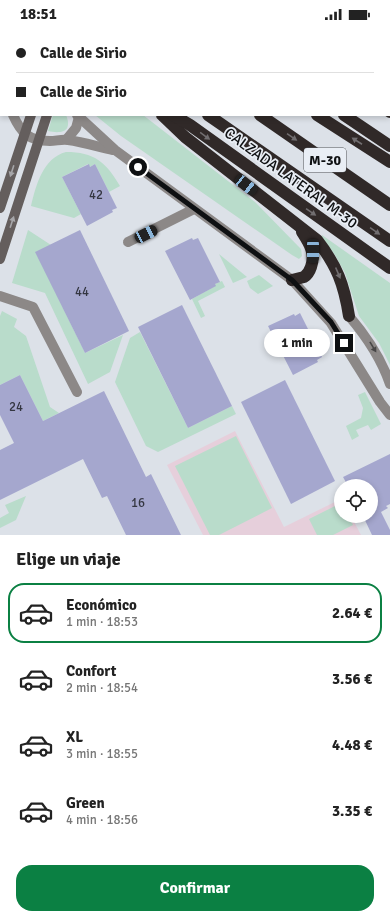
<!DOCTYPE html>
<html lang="es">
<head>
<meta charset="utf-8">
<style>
	body { margin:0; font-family:Signika,sans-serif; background:#f2f2f2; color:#222; height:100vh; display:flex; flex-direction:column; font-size:15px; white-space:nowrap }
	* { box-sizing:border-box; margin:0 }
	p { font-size:13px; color:#767676 }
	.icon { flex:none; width:22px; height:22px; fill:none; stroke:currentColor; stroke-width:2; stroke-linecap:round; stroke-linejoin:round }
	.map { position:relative; height:507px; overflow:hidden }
	.panel { display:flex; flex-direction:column; background:#fff; flex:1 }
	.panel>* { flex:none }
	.top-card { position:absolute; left:0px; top:0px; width:390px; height:88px; box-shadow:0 2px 6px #0003; display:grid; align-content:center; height:88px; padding:0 16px; background:#fff }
	.fabs { position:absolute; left:334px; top:451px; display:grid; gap:8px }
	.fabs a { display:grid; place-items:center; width:44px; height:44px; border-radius:50%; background:#fff; box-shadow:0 2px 6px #0003; font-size:20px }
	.end { position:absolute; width:18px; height:18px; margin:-9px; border:5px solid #0e1012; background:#fff; box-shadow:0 0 0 2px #fff }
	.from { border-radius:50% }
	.bubble { position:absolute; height:28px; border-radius:14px; background:#fff; box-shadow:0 2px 6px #0003; font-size:13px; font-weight:700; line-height:28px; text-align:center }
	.car { position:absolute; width:12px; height:24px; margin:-12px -6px; border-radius:5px; box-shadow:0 0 3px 1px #0007; background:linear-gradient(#222 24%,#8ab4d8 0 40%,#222 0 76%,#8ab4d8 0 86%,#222 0) }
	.top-card b { display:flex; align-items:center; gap:14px; height:38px; font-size:15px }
	.top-card b+b { border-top:1px solid #e0e0e0 }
	.top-card i { width:10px; height:10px; background:#222 }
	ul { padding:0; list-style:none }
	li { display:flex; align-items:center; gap:12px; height:60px; margin:0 8px 6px; padding:0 8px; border:2px solid transparent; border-radius:16px }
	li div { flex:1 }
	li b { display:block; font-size:15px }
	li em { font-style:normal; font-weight:700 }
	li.active { border-color:#0b8043 }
	li>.icon { width:36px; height:36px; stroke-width:1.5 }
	h2 { padding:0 16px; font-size:18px; line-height:48px }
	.button { display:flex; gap:8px; margin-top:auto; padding:8px 16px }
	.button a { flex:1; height:46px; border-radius:16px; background:#0b8043; color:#fff; font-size:16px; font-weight:700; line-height:46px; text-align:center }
	.status { display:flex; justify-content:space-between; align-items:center; height:28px; padding:0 20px; background:#fff; direction:ltr }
	.status svg { height:11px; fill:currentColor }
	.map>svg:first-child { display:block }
	.education { fill:#e6cfdb }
	.green { fill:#b9dccb }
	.building { fill:#a5a7ce }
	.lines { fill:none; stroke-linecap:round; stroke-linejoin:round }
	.street { stroke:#8c8887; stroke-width:10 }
	.secondary { stroke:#645e5d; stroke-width:10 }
	.highway { stroke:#302928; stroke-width:12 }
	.oneway { fill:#716e70 }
	.oneway2 { fill:#a6a6a9 }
	.oneway3 { fill:#474647 }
	.route { stroke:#0e1012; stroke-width:5 }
	.labels { text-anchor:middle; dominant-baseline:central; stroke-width:3.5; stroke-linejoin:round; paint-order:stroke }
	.number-label { font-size:13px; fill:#343641 }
	.shield { fill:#e9eef5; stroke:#505356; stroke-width:1 }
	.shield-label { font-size:14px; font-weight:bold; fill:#0e1012 }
	.street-label { font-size:15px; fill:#0e1012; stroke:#e9eef5 }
</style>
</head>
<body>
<div class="status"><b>18:51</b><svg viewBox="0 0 49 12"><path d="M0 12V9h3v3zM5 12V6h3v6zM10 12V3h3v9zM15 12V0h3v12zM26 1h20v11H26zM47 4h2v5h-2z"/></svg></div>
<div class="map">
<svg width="390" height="507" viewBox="0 0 390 507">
	<rect width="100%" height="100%" fill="#dce1e8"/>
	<polygon class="education" points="235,403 284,499 341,471 341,488 351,488 361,507 203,507 167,437"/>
	<g class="green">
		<path d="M53,87H66C73,104 61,106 48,103Z"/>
		<polygon points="95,87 143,87 255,174 301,221 302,228 299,231 292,227 121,108"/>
		<path d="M66,124C94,124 106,134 120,158L109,164L95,136L90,139L88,136L62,149L81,186L74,190L31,178C36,157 43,130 66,124Z"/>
		<polygon points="28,202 51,217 36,224 85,325 123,307 110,344 88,356 45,265 12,255"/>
		<polygon points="322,207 390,255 390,337 379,315 359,288 345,245 335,227 322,209"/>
		<polygon points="219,226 247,249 233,255"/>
		<polygon points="259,247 273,258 258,266 250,260 247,253"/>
		<polygon points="222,253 225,259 198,273 205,288 201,290 192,271 215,258 215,256"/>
		<polygon points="2,283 17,291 14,299 26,308 50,379 59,385 43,393 20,347 0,357 0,288"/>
		<polygon points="140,304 188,400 232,378 236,386 158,424 146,418 115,354 130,310"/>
		<polygon points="365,364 381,396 371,402 368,397 356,402 359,408 352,412 346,398 361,390 363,380 358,367"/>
		<polygon points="236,408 272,480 219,507 210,507 175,438"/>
		<polygon points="26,468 16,492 0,500 0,490 9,485 5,477"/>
		<polygon points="341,475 341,488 349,488 353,497 333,507 317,507 309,491"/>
	</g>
	<g class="building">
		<polygon points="89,136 90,139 95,136 117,180 112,182 113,184 87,198 62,149"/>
		<polygon points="80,202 129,303 85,325 35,224"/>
		<polygon points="192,210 193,212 198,210 220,254 215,256 216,258 190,272 165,223"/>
		<polygon points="182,277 232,378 188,400 138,299"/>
		<polygon points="300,285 322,329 317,332 318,334 293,347 268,298 294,286 295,288"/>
		<polygon points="20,347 43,393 104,363 146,449 151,446 181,507 126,507 107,468 102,470 83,431 0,472 0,422 14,415 0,387 0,357"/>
		<polygon points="285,352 335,453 291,476 241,374"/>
		<polygon points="390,426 390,476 386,478 388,480 381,484 390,502 390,507 372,507 363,488 371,488 371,458 348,458 343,449"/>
	</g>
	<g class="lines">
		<g class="street">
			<polyline points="0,32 1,32"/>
			<polyline points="0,62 1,63"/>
			<path d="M13,87C21,105 29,113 50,113C56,113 62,111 68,112C83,114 99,119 113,122"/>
			<polyline points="77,87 115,122 292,252 331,295 380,374 390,387"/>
			<polyline points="67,111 76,100 79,89"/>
			<polyline points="128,214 194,181"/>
			<polyline points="0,268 33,279 77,364"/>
			<path d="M349,288C367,309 381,330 390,356"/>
		</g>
		<g class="secondary">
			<polyline points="74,1 75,0"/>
			<polyline points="0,180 31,87"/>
			<polyline points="0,231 47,87"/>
		</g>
		<g class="highway">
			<polyline points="56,0 57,1"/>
			<polyline points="86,0 87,1"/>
			<polyline points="133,0 135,1"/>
			<polyline points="190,0 191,1"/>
			<polyline points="227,0 229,1"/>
			<polyline points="253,0 255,1"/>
			<polyline points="298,0 301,1"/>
			<polyline points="389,31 390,31"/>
			<polyline points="389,83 390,84"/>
			<path d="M162,87L185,109L317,212C337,238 344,256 349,288"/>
			<polyline points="173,87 190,97 390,240"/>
			<polyline points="208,87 390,213"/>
			<polyline points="260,87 390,177"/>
			<polyline points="317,87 390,134"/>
			<polyline points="344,87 390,118"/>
			<path d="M292,252C296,251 300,250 304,249C307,247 310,242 311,239C316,225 309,215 302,204"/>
		</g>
	</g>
	<defs><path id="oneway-solid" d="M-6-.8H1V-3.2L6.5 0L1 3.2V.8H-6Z"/></defs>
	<g class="oneway">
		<use href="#oneway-solid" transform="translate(205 108) rotate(36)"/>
		<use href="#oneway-solid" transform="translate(292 109) rotate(34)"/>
		<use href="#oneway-solid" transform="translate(357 113) rotate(-147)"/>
		<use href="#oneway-solid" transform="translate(311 184) rotate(35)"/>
		<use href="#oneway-solid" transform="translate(375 203) rotate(35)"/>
		<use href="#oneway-solid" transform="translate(338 245) rotate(67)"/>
	</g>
	<g class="oneway2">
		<use href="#oneway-solid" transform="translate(12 143) rotate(108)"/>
		<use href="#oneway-solid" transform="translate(12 194) rotate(-72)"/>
	</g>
	<use class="oneway3" href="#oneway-solid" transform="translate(373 319) rotate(59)"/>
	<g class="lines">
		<polyline class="route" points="138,139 292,252 331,294 344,315"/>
	</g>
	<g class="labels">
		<g class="number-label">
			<text x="96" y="167">42</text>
			<text x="82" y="264">44</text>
			<text x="16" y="379">24</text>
			<text x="138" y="475">16</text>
		</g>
		<rect class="shield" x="304" y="120" width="42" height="24" rx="3"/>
		<g class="shield-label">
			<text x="325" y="132">M-30</text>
		</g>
		<g class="street-label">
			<text transform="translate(291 150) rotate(36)">CALZADA LATERAL M-30</text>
		</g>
	</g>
</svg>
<div class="fabs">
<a><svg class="icon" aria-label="locate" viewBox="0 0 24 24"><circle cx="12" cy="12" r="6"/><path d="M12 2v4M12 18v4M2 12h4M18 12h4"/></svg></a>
</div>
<i class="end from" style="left:138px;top:139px"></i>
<i class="end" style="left:344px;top:315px"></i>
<div class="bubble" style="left:264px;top:301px;width:66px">1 min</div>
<i class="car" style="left:246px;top:157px;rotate:128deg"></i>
<i class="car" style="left:146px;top:206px;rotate:63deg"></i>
<i class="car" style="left:313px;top:223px;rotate:180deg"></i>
<div class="top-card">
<b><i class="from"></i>Calle de Sirio</b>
<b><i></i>Calle de Sirio</b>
</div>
</div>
<section class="panel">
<h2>Elige un viaje</h2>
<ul>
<li class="active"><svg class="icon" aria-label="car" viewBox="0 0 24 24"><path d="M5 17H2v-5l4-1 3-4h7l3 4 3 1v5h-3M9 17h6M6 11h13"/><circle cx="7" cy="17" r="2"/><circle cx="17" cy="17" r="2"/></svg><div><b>Económico</b><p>1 min · 18:53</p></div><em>2.64 €</em></li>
<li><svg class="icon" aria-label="car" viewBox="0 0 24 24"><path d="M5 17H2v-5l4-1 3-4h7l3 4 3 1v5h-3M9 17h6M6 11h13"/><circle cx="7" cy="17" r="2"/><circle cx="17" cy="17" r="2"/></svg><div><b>Confort</b><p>2 min · 18:54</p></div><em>3.56 €</em></li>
<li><svg class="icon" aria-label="car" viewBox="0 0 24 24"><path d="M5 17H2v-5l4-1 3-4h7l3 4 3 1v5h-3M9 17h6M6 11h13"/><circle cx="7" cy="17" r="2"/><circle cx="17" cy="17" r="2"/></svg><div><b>XL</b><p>3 min · 18:55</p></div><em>4.48 €</em></li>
<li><svg class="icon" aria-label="car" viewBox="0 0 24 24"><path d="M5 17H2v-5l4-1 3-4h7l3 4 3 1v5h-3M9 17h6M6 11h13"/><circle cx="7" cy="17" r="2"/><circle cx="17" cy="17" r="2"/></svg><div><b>Green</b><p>4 min · 18:56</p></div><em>3.35 €</em></li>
</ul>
<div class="button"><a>Confirmar</a></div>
</section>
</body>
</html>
